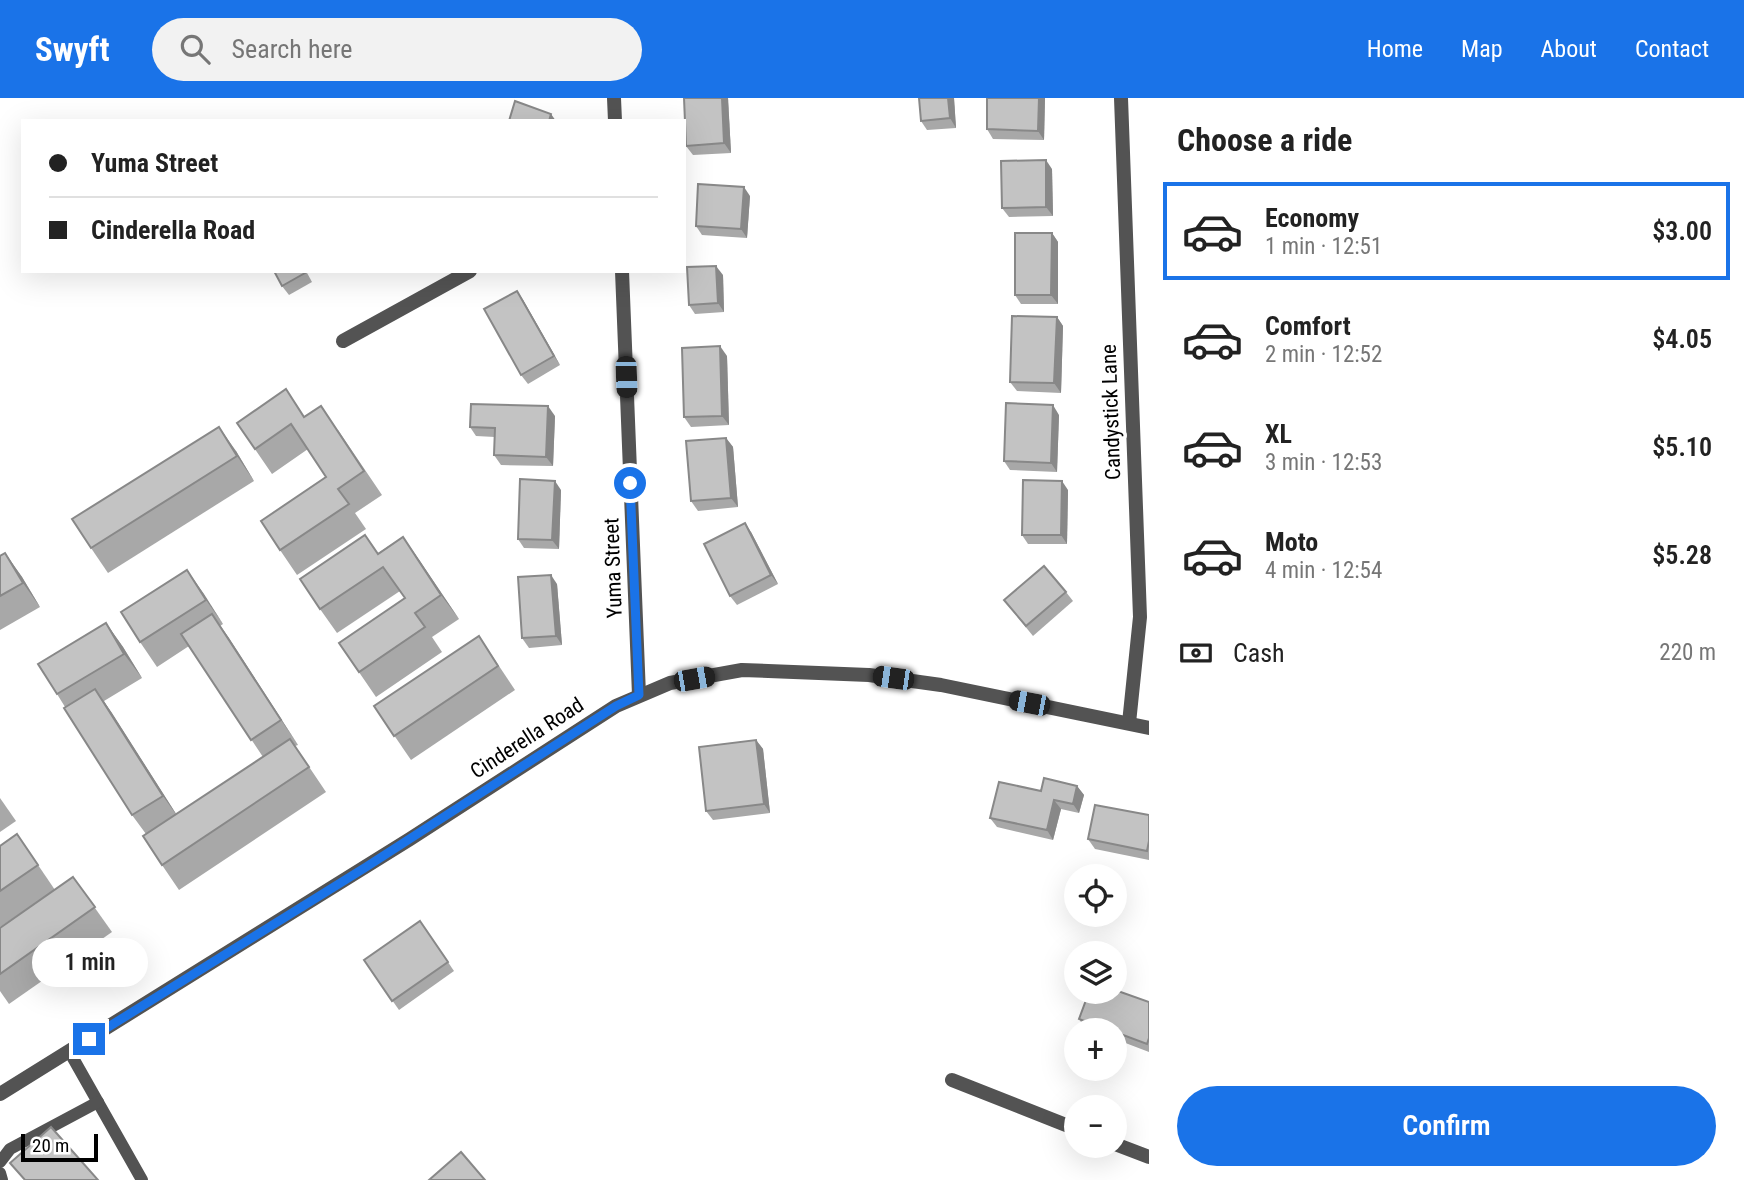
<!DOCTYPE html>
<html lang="en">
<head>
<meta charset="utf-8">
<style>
	body { margin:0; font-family:"Roboto Condensed",sans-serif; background:#f2f2f2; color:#222; height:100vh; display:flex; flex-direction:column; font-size:26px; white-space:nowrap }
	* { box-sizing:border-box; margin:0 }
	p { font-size:23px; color:#767676 }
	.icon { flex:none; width:38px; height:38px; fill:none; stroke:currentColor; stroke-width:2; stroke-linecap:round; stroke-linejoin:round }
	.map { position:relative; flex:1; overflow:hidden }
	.side { display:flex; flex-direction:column; background:#fff; width:595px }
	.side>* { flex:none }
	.hud { position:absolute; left:21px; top:21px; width:665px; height:154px; border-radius:0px; box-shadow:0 7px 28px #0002; display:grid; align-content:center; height:154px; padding:0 28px; background:#fff }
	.tools { position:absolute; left:1064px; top:766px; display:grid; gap:14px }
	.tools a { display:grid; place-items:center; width:63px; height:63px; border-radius:50%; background:#fff; box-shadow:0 7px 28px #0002; font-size:35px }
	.scale { position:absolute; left:21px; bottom:18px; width:77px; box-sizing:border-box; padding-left:7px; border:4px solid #000; border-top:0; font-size:19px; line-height:24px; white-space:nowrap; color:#000; -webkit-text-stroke:5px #fff; paint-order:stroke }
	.end { position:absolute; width:32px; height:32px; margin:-16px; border:9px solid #1a73e8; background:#fff; box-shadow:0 0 0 4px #fff }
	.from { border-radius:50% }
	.bubble { position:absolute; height:49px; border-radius:24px; background:#fff; box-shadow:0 7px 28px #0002; font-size:23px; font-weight:600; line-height:49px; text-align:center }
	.car { position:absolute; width:21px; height:42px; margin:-21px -10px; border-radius:9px; box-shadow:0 0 5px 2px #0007; background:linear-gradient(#222 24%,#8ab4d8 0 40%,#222 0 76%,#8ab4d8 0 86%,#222 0) }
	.hud b { display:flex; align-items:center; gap:24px; height:66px; font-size:26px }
	.hud b+b { border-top:2px solid #e0e0e0 }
	.hud i { width:18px; height:18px; background:#222 }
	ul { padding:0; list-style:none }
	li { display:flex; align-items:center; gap:21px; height:98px; margin:0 14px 10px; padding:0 14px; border:4px solid transparent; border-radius:0px }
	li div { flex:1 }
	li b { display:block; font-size:26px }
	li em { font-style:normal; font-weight:600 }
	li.selected { border-color:#1a73e8 }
	li>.icon { width:63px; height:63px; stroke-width:1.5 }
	h2 { padding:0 28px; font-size:32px; line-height:84px }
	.pay { display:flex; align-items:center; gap:18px; height:77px; padding:0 28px; font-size:26px }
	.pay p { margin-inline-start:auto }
	.primary-button { display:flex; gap:14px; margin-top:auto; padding:14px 28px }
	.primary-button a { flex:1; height:80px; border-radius:42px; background:#1a73e8; color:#fff; font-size:28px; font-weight:600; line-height:80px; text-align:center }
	header { display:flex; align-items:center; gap:42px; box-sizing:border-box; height:98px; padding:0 35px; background:#1a73e8; color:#fff }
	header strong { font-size:33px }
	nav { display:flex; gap:38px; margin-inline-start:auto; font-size:24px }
	.search { width:490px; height:63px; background:#f2f2f2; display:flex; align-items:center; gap:18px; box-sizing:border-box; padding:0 24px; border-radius:38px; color:#767676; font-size:26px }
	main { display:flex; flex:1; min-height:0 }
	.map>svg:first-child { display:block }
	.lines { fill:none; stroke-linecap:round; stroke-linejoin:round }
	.service { stroke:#535353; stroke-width:12 }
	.minor { stroke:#535353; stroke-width:14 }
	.wall { fill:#a8a8a8 }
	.shaded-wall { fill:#888 }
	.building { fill:#c3c3c3; stroke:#888; stroke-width:2 }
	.route { stroke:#1a73e8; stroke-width:9 }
	.labels { text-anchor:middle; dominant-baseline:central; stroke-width:7; stroke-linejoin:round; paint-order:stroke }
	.street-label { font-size:21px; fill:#000; stroke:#fff }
</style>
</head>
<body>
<header>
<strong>Swyft</strong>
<div class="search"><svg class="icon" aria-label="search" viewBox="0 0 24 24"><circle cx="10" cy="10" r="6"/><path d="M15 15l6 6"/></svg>Search here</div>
<nav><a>Home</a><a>Map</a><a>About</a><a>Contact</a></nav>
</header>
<main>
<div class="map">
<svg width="1149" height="1082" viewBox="0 0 1149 1082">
	<rect width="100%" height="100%" fill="#fff"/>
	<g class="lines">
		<g class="service">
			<polyline points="69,953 142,1082"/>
			<polyline points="0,1064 10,1051 98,1004"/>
			<polyline points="0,1075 2,1082"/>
		</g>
		<g class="minor">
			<polyline points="614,0 615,23"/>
			<polyline points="1121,0 1140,519 1129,625"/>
			<polyline points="622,173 639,597"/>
			<polyline points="343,243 470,173"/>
			<polyline points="952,982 1076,1031"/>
			<polyline points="0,996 410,741 616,608 670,585 742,572 869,577 941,587 1149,630"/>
			<polyline points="1115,1046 1149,1059"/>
		</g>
	</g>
	<g class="wall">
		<polygon points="684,0 728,0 731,55 693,57 686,48"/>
		<polygon points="919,0 954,0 956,30 927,32 921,23"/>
		<polygon points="1045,0 1044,42 993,41 987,31"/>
		<polygon points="1052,71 1053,118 1009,119 1002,110"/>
		<polygon points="750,98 747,140 702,137 696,128"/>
		<polygon points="1052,135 1058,144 1058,206 1021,206 1015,197"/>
		<polygon points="306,173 312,184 289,197 282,188"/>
		<polygon points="723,177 724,214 695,216 689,207"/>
		<polygon points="517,193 523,202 560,267 528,286 521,277"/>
		<polygon points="1057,219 1063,228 1061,295 1017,293 1010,284"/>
		<polygon points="727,258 729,327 691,329 684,319"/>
		<polygon points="1059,317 1057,374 1010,372 1004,363"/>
		<polygon points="555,318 553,368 501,367 494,357 495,339 476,338 470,329"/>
		<polygon points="305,319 338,332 382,397 355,415 366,431 297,477 280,452 326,379 308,351 272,376 237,325"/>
		<polygon points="726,340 733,349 738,409 698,413 691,403"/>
		<polygon points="236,353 254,383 108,475 91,450"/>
		<polygon points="561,392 559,451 524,450 518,441"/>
		<polygon points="1068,392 1067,446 1028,446 1022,437"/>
		<polygon points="751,434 778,486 737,507 730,498"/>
		<polygon points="403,439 459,521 432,539 442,554 376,599 339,545 405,500 400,493 337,535 320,511 378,455"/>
		<polygon points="5,455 22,479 40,509 0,532 0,458"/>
		<polygon points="187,472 223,526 220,528 298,647 295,648 326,694 179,792 162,767 146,736 132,717 57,596 106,525 123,549 142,580 104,603 176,716 263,659 189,548 157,569 140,544"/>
		<polygon points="557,486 562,547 529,550 522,540"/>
		<polygon points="1066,494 1073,503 1033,538 1004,502"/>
		<polygon points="479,538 515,592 411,662 374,608"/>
		<polygon points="756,642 763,651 770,715 713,722 706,713"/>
		<polygon points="1077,688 1084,697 1079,715 1061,711 1053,742 997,729 990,720 1041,693"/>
		<polygon points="0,700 16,723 0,734"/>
		<polygon points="1149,717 1149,762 1095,751 1088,741"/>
		<polygon points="17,736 55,792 0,829 0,748"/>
		<polygon points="73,779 112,834 9,906 0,893 0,830"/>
		<polygon points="420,823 454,873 399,912 364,862"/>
		<polygon points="1149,904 1149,954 1115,941 1115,933 1092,933 1085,930 1079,921"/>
	</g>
	<g class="shaded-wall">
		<polygon points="722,0 728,0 731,55 724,45"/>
		<polygon points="948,0 954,0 956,30 950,20"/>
		<polygon points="1039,0 1045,0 1044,42 1038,33"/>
		<polygon points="551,16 556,23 549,23"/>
		<polygon points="1046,62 1052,71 1053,118 1046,109"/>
		<polygon points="744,89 750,98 747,140 741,131"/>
		<polygon points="1052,135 1058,144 1058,206 1051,197"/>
		<polygon points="716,168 723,177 724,214 718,205"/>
		<polygon points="517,193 523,202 560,267 554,258"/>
		<polygon points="1057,219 1063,228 1061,295 1054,285"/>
		<polygon points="720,248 727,258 729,327 722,318"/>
		<polygon points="1053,307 1059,317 1057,374 1051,365"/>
		<polygon points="548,308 555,318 553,368 546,359"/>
		<polygon points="219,329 236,353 254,383 237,358"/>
		<polygon points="726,340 733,349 738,409 731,400"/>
		<polygon points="555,383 561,392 559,451 552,442"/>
		<polygon points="1062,383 1068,392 1067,446 1061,437"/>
		<polygon points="745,425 751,434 778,486 771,477"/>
		<polygon points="403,439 420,463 459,521 441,497"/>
		<polygon points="5,455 22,479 40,509 23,485"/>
		<polygon points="187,472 204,496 223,526 206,502"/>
		<polygon points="551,477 557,486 562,547 556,538"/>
		<polygon points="212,516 229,540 298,647 281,622"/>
		<polygon points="106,525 123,549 142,580 124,556"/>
		<polygon points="95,591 112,615 180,722 163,698"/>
		<polygon points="756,642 763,651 770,715 764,706"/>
		<polygon points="1077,688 1084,697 1079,715 1073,706"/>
		<polygon points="1054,702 1061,711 1053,742 1047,732"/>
	</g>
	<g class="building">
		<polygon points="684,0 722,0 724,45 686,48"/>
		<polygon points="919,0 948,0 950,20 921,23"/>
		<polygon points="987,0 1039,0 1038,33 987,31"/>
		<polygon points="515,3 551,16 549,23 509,23"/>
		<polygon points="1046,62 1046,109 1002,110 1001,63"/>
		<polygon points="698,86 744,89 741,131 696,128"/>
		<polygon points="1015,135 1052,135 1051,197 1015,197"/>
		<polygon points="716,168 718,205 689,207 687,169"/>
		<polygon points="274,173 305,173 305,175 282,188"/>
		<polygon points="517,193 554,258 521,277 484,211"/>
		<polygon points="1012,218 1057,219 1054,285 1010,284"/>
		<polygon points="720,248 722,318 684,319 682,250"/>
		<polygon points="286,291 304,319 321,308 364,373 338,391 349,406 280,452 261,423 326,379 291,326 255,351 237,325"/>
		<polygon points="1006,305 1053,307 1051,365 1004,363"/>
		<polygon points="471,306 548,308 546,359 494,357 495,330 470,329"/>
		<polygon points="219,329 237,358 91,450 72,421"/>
		<polygon points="726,340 731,400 691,403 686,343"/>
		<polygon points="520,381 555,383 552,442 518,441"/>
		<polygon points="1023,382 1062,383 1061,437 1022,437"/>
		<polygon points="745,425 771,477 730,498 704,446"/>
		<polygon points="365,437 378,456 403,439 441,497 415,515 425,529 359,574 339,545 405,500 383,469 320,511 300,481"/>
		<polygon points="5,455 23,485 0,498 0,458"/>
		<polygon points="1044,468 1066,494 1026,528 1004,502"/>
		<polygon points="187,472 206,502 140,544 121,514"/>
		<polygon points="551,477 556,538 522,540 518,479"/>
		<polygon points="212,516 281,622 251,642 181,536"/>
		<polygon points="106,525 124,556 57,596 38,566"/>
		<polygon points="479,538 498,568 394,638 374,608"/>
		<polygon points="95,591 163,698 132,717 64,610"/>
		<polygon points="290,641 309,669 162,767 143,738"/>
		<polygon points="756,642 764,706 706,713 699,649"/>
		<polygon points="1044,680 1077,688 1073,706 1054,702 1047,732 990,720 999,684 1041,693"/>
		<polygon points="1095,707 1149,717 1149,743 1147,753 1088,741"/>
		<polygon points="17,736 38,767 0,793 0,748"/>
		<polygon points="73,779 95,809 0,876 0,830"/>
		<polygon points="420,823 448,864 392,903 364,862"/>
		<polygon points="1115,892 1149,904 1149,940 1147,946 1115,934 1115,933 1111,933 1079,921 1089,894 1115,894"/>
		<polygon points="51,1029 98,1082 25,1082 10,1065"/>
		<polygon points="461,1054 485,1082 429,1082"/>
	</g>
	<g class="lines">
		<polyline class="route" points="89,941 366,769 616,608 639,597 630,385"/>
	</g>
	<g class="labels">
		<g class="street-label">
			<text transform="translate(1111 314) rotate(-92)">Candystick Lane</text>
			<text transform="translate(613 470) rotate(-92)">Yuma Street</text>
			<text transform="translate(527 640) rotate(-33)">Cinderella Road</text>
		</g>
	</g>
</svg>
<div class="tools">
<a><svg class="icon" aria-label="locate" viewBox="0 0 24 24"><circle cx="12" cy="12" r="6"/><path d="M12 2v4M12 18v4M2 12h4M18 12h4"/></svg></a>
<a><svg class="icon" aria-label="layers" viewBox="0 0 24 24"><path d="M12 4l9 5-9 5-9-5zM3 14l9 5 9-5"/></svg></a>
<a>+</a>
<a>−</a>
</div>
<div class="scale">20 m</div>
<i class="end from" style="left:630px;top:385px"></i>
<i class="end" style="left:89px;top:941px"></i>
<div class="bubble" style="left:32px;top:840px;width:116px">1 min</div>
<i class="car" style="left:626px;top:279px;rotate:178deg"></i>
<i class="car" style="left:893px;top:580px;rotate:278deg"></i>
<i class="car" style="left:694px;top:581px;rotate:80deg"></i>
<i class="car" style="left:1029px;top:605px;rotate:281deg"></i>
<div class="hud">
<b><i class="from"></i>Yuma Street</b>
<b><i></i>Cinderella Road</b>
</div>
</div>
<section class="side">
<h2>Choose a ride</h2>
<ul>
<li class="selected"><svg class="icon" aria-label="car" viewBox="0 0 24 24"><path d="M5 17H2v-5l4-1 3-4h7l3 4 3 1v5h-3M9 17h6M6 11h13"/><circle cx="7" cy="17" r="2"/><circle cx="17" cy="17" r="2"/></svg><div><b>Economy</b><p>1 min · 12:51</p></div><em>$3.00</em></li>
<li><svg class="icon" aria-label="car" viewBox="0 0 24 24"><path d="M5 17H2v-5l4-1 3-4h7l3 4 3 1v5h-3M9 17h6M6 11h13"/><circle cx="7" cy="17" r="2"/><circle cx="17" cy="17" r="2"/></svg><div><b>Comfort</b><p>2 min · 12:52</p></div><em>$4.05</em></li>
<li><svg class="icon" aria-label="car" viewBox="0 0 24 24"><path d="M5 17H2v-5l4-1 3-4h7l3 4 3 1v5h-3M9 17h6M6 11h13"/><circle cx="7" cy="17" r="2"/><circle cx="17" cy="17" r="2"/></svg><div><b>XL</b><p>3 min · 12:53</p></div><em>$5.10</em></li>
<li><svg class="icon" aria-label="car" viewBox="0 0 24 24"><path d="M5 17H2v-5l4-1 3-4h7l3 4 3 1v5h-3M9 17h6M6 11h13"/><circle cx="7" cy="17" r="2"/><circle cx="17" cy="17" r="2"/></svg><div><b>Moto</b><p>4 min · 12:54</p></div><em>$5.28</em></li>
</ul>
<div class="pay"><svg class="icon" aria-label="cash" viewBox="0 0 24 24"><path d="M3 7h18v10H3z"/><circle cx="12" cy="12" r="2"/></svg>Cash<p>220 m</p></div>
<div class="primary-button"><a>Confirm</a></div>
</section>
</main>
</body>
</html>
